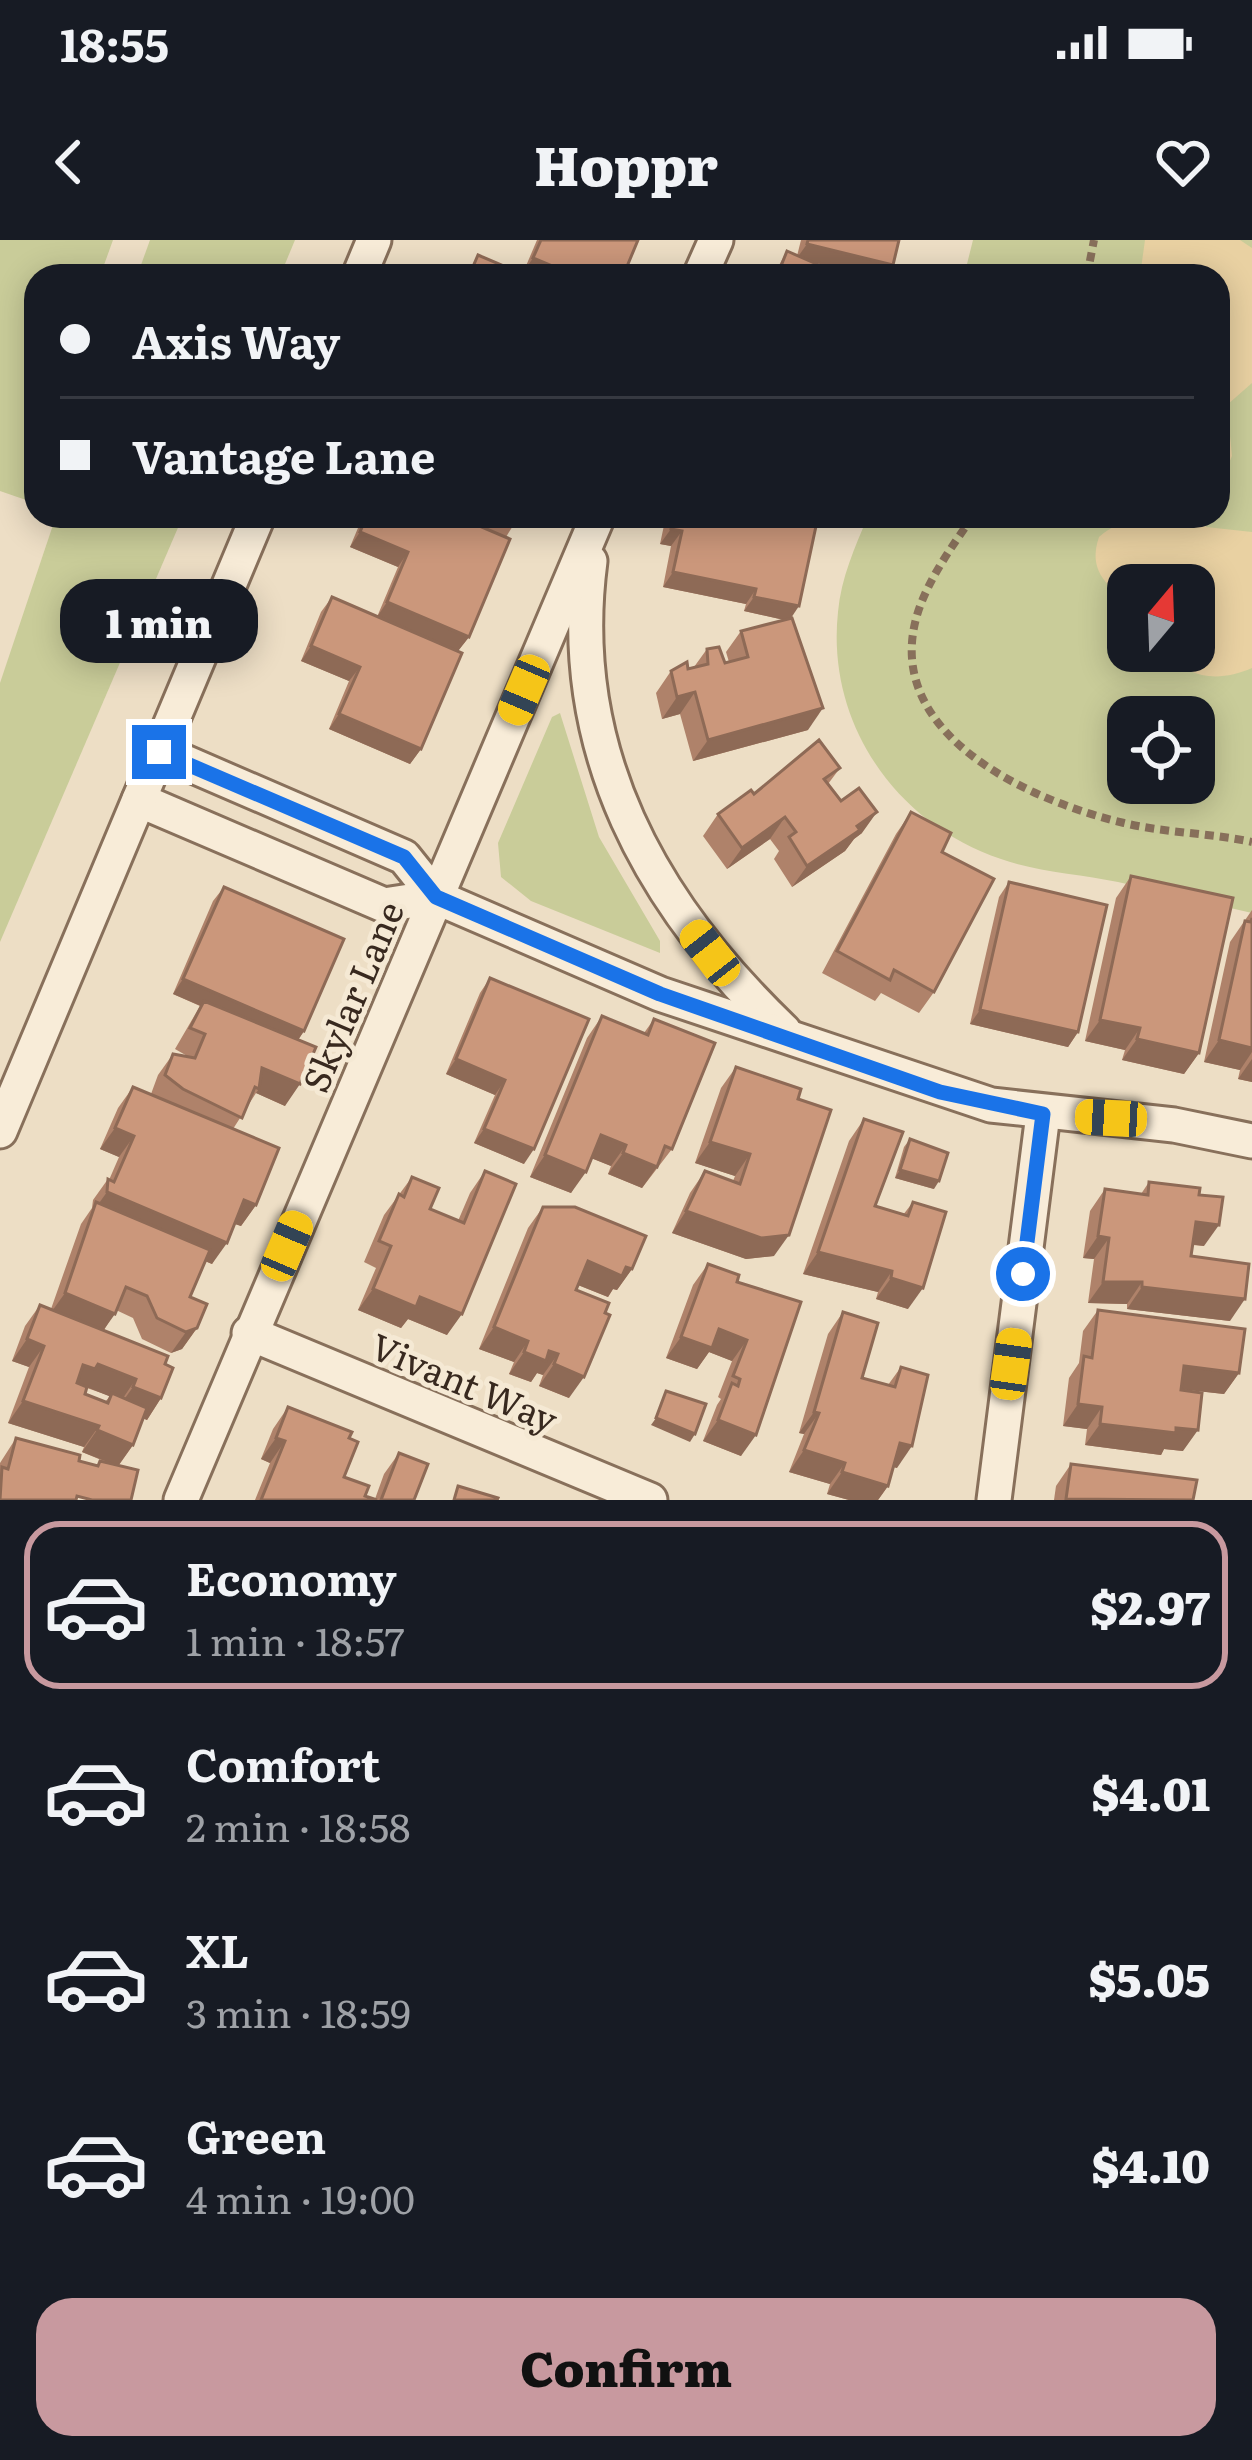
<!DOCTYPE html>
<html lang="en">
<head>
<meta charset="utf-8">
<style>
	body { margin:0; font-family:Literata,serif; background:#242831; color:#f1f3f6; height:100vh; display:flex; flex-direction:column; font-size:45px; white-space:nowrap }
	* { box-sizing:border-box; margin:0 }
	p { font-size:39px; color:#9ea1a6 }
	.icon { flex:none; width:66px; height:66px; fill:none; stroke:currentColor; stroke-width:2; stroke-linecap:round; stroke-linejoin:round }
	.map { position:relative; height:1260px; overflow:hidden }
	.drawer { display:flex; flex-direction:column; background:#171b24; flex:1 }
	.drawer>* { flex:none }
	.banner { position:absolute; left:24px; top:24px; width:1206px; height:264px; border-radius:36px; box-shadow:0 6px 30px #0003; display:grid; align-content:center; height:264px; padding:0 36px; background:#171b24 }
	.needle { width:78px; rotate:19deg }
	.fabs { position:absolute; left:1107px; top:324px; display:grid; gap:24px }
	.fabs a { display:grid; place-items:center; width:108px; height:108px; border-radius:24px; background:#171b24; box-shadow:0 6px 30px #0003; font-size:60px }
	.end { position:absolute; width:54px; height:54px; margin:-27px; border:15px solid #1a73e8; background:#fff; box-shadow:0 0 0 6px #fff }
	.from { border-radius:50% }
	.bubble { position:absolute; height:84px; border-radius:36px; background:#171b24; box-shadow:0 6px 30px #0003; font-size:39px; font-weight:800; line-height:84px; text-align:center }
	.car { position:absolute; width:36px; height:72px; margin:-36px -18px; border-radius:15px; box-shadow:0 0 9px 3px #0007; background:linear-gradient(#f5c518 24%,#345 0 40%,#f5c518 0 76%,#345 0 86%,#f5c518 0) }
	.banner b { display:flex; align-items:center; gap:42px; height:114px; font-size:45px }
	.banner b+b { border-top:3px solid #363941 }
	.banner i { width:30px; height:30px; background:#f1f3f6 }
	ul { padding:21px 0 0; list-style:none }
	li { display:flex; align-items:center; gap:36px; height:168px; margin:0 24px 18px; padding:0 12px; border:6px solid transparent; border-radius:36px }
	li div { flex:1 }
	li b { display:block; font-size:45px }
	li em { font-style:normal; font-weight:800 }
	li.current { border-color:#c8999f }
	li>.icon { width:108px; height:108px; stroke-width:1.5 }
	.cta { display:flex; gap:24px; margin-top:auto; padding:24px 36px }
	.cta a { flex:1; height:138px; border-radius:36px; background:#c8999f; color:#111; font-size:48px; font-weight:800; line-height:138px; text-align:center }
	.status { display:flex; justify-content:space-between; align-items:center; height:84px; padding:0 60px; background:#171b24; direction:ltr }
	.status svg { height:33px; fill:currentColor }
	header { display:flex; justify-content:space-between; align-items:center; height:156px; padding:0 36px; background:#171b24; font-size:54px; font-weight:800 }
	.map>svg:first-child { display:block }
	.green { fill:#c9cc99; fill-rule:evenodd }
	.sand { fill:#e9d1a2 }
	.lines { fill:none; stroke-linecap:round; stroke-linejoin:round }
	.minor-casing { stroke:#88705b; stroke-width:39 }
	.path { stroke:#88705b; stroke-width:8; stroke-dasharray:9 6; stroke-linecap:butt }
	.minor { stroke:#f8ecd8; stroke-width:33 }
	.wall { fill:#af826a; fill-rule:evenodd }
	.shaded-wall { fill:#8e6a56 }
	.building { fill:#cb977b; stroke:#8e6a56; stroke-width:3 }
	.route { stroke:#1a73e8; stroke-width:15 }
	.labels { text-anchor:middle; dominant-baseline:central; stroke-width:10; stroke-linejoin:round; paint-order:stroke }
	.street-label { font-size:36px; fill:#38291f; stroke:#f5e9d4 }
</style>
</head>
<body>
<div class="status"><b>18:55</b><svg viewBox="0 0 49 12"><path d="M0 12V9h3v3zM5 12V6h3v6zM10 12V3h3v9zM15 12V0h3v12zM26 1h20v11H26zM47 4h2v5h-2z"/></svg></div>
<header><svg class="icon" aria-label="back" viewBox="0 0 24 24"><path d="M15 5l-7 7 7 7"/></svg>Hoppr<svg class="icon" aria-label="heart" viewBox="0 0 24 24"><path d="M12 20l-8-8c-3-5 5-10 8-4 3-6 11-1 8 4z"/></svg></header>
<div class="map">
<svg width="1252" height="1260" viewBox="0 0 1252 1260">
	<rect width="100%" height="100%" fill="#eddec5"/>
	<g class="green">
		<polygon points="0,0 113,0 100,36 36,36 36,218 26,260 0,251"/>
		<polygon points="150,0 295,0 280,36 137,36"/>
		<path d="M973,0H1252V673C1207,663 1163,652 1118,642C1080,634 1038,632 1001,619C896,584 826,483 838,372C841,338 855,307 868,276H1218V36H964ZM1128,345H1194V411H1128ZM1128,477H1194V543H1128Z"/>
		<polygon points="56,276 183,276 0,702 0,443"/>
		<polygon points="560,473 599,597 660,701 660,713 531,661 501,637 498,603 552,477"/>
	</g>
	<g class="sand">
		<polygon points="1145,0 1240,0 1252,8 1252,143 1227,165 1232,216 1218,249 1218,36 1140,36"/>
		<path d="M1203,276L1206,287L1252,292V428C1220,442 1188,440 1166,411H1194V345H1128V363C1105,344 1088,329 1099,297C1130,271 1164,276 1203,276Z"/>
	</g>
	<g class="lines">
		<defs>
			<g id="minor">
				<polyline points="359,36 374,0"/>
				<polyline points="700,36 716,0"/>
				<path d="M590,321C565,511 651,664 784,791"/>
				<polyline points="159,511 404,617 436,657 660,754 991,865 1174,885 1252,901"/>
				<polyline points="139,560 384,665 436,657"/>
				<polyline points="0,891 258,276"/>
				<polyline points="249,1093 650,1260"/>
				<polyline points="181,1260 598,276"/>
				<polyline points="994,1260 1043,874"/>
			</g>
		</defs>
		<use href="#minor" class="minor-casing"/>
		<g class="path">
			<polyline points="1087,36 1094,0"/>
			<path d="M973,276C953,305 929,338 918,372C879,494 1030,561 1124,583C1166,593 1210,593 1252,602"/>
		</g>
		<use href="#minor" class="minor"/>
	</g>
	<g class="wall">
		<polygon points="537,0 638,0 623,36 530,36 523,33"/>
		<polygon points="801,0 899,0 893,25 885,36 867,36 813,22 844,36 773,36 787,11 797,16"/>
		<polygon points="363,276 456,276 469,397 458,411 421,509 410,524 329,489 349,441 301,421 321,372 332,357 377,377 398,327 350,307"/>
		<polygon points="458,276 519,276 506,297"/>
		<polygon points="666,276 776,276 808,490 693,521 680,474 662,479 656,453 671,431 694,427 707,409 725,423 729,422 726,412 741,391 784,380 744,371 746,364 663,347 671,306 660,304"/>
		<polygon points="840,528 828,544 862,593 854,599 845,611 792,647 774,619 779,611 770,599 727,629 703,596 718,574 754,554"/>
		<polygon points="911,572 942,612 934,752 919,773 881,753 875,761 822,733 896,594"/>
		<polygon points="1131,636 1199,813 1184,834 1122,820 1125,810 1085,801 1116,658"/>
		<polygon points="1009,642 1078,792 1068,807 970,784 999,657"/>
		<path d="M224,647L304,791L298,800L285,866L256,853L233,889L256,965L241,986L235,984L212,1024L205,1021L190,1057L197,1088L182,1109L171,1113L142,1099L133,1078L116,1070L104,1090L165,1124L161,1158L147,1180L143,1178L133,1205L119,1225L0,1260V1223L16,1198L79,1221L97,1226L100,1221L111,1224L82,1212L84,1207L8,1183L29,1127L12,1121L25,1086L40,1065L51,1069L81,984L92,968L93,960L108,939L109,940L119,917L100,909L118,868L133,847L151,854L158,835L173,814L189,817L175,809L200,766L173,754L213,661ZM87,1148L110,1156L105,1162L85,1154Z"/>
		<polygon points="1252,670 1252,842 1238,839 1240,830 1204,822 1230,702"/>
		<polygon points="490,738 524,924 474,903 495,855 446,834 480,753"/>
		<polygon points="602,776 644,793 654,779 672,909 642,948 608,934 611,926 591,918 571,953 530,937 587,798"/>
		<polygon points="736,827 774,1016 746,1019 672,993 690,953 705,931 733,941 735,936 695,923 721,848"/>
		<polygon points="864,879 875,966 903,975 913,962 908,1069 876,1059 878,1052 803,1034 849,901"/>
		<polygon points="910,899 934,949 895,938 904,907"/>
		<polygon points="485,931 447,1095 408,1079 401,1088 358,1070 376,1028 364,1022 384,975 412,937 430,969 458,981 470,953"/>
		<polygon points="1149,942 1199,955 1204,1006 1193,1005 1191,1016 1230,1081 1127,1069 1127,1064 1088,1063 1094,1019 1083,1018 1090,971 1105,949 1141,954"/>
		<polygon points="543,967 632,1029 617,1050 613,1049 608,1057 578,1045 576,1050 569,1158 539,1146 543,1135 537,1133 531,1142 509,1134 514,1122 479,1109 528,988"/>
		<polygon points="708,1024 737,1042 801,1062 741,1216 703,1201 717,1165 721,1159 718,1157 732,1121 709,1112 697,1129 666,1118 693,1045"/>
		<polygon points="1098,1070 1239,1133 1224,1154 1181,1149 1183,1211 1164,1209 1161,1215 1085,1205 1087,1189 1063,1186 1069,1138 1079,1123 1083,1091"/>
		<polygon points="843,1072 862,1138 888,1145 901,1127 897,1228 893,1227 888,1246 878,1260 849,1260 827,1254 830,1244 789,1232 804,1194 799,1193 828,1094"/>
		<polygon points="288,1167 349,1198 344,1237 365,1256 375,1259 384,1234 399,1213 414,1260 255,1260 270,1223 261,1219 273,1189"/>
		<polygon points="1071,1224 1193,1260 1054,1260 1056,1246"/>
	</g>
	<g class="shaded-wall">
		<polygon points="807,4 893,25 885,36 867,36 797,18"/>
		<polygon points="533,18 576,36 530,36 523,33"/>
		<polygon points="671,289 682,291 671,306 660,304"/>
		<polygon points="360,292 408,312 398,327 350,307"/>
		<polygon points="673,332 756,349 746,364 663,347"/>
		<polygon points="754,357 799,366 789,381 744,371"/>
		<polygon points="387,362 469,397 458,411 377,377"/>
		<polygon points="311,406 360,427 349,441 301,421"/>
		<polygon points="695,452 680,474 662,479 677,457"/>
		<polygon points="823,468 808,490 693,521 708,500"/>
		<polygon points="339,474 421,509 410,524 329,489"/>
		<polygon points="877,572 862,593 854,599 845,611 792,647 807,626"/>
		<polygon points="785,577 770,599 727,629 742,608"/>
		<polygon points="183,739 304,791 294,806 173,754"/>
		<polygon points="980,770 1078,792 1068,807 970,784"/>
		<polygon points="1100,780 1140,788 1125,810 1085,801"/>
		<polygon points="1137,799 1199,813 1184,834 1122,820"/>
		<polygon points="1219,800 1252,808 1252,812 1240,830 1204,822"/>
		<polygon points="456,819 505,840 495,855 446,834"/>
		<polygon points="1252,819 1252,842 1238,839"/>
		<polygon points="262,828 300,844 285,866 256,853 259,849"/>
		<polygon points="115,888 134,896 119,917 100,909"/>
		<polygon points="484,889 534,909 524,924 474,903"/>
		<polygon points="601,895 626,905 611,926 586,916"/>
		<polygon points="710,902 750,914 735,936 695,923"/>
		<polygon points="623,913 657,927 642,948 608,934"/>
		<polygon points="545,915 586,932 571,953 530,937"/>
		<polygon points="900,930 939,941 934,949 895,938"/>
		<polygon points="107,952 227,1003 212,1024 92,973"/>
		<polygon points="244,960 256,965 241,986 229,982"/>
		<polygon points="686,971 789,995 774,1016 746,1019 672,993"/>
		<polygon points="1196,982 1219,985 1204,1006 1181,1003"/>
		<polygon points="1098,996 1109,998 1094,1019 1083,1018"/>
		<polygon points="818,1012 892,1031 878,1052 803,1034"/>
		<polygon points="588,1021 626,1027 632,1029 617,1050 613,1049 608,1057 573,1043"/>
		<polygon points="891,1038 923,1048 908,1069 876,1059"/>
		<polygon points="1103,1042 1142,1042 1127,1064 1088,1063"/>
		<polygon points="1142,1047 1245,1059 1230,1081 1127,1069"/>
		<polygon points="373,1049 420,1057 462,1074 447,1095 408,1079 401,1088 358,1070"/>
		<polygon points="65,1053 115,1074 100,1095 50,1074"/>
		<polygon points="494,1087 528,1101 514,1122 479,1109"/>
		<polygon points="197,1088 182,1109 171,1113 186,1092"/>
		<polygon points="719,1089 747,1100 732,1121 709,1112 697,1129 666,1118 681,1097"/>
		<polygon points="27,1099 44,1106 29,1127 12,1121"/>
		<polygon points="549,1111 558,1114 543,1135 537,1133 531,1142 509,1134 524,1112"/>
		<polygon points="98,1124 136,1139 121,1161 84,1146 68,1147 83,1125"/>
		<polygon points="554,1124 584,1137 569,1158 539,1146"/>
		<polygon points="1184,1126 1239,1133 1224,1154 1169,1148"/>
		<polygon points="133,1147 161,1158 147,1180 118,1168"/>
		<polygon points="23,1161 99,1186 84,1207 8,1183"/>
		<polygon points="1078,1164 1102,1167 1087,1189 1063,1186"/>
		<polygon points="814,1172 819,1173 804,1194 799,1193"/>
		<polygon points="656,1178 695,1194 690,1202 651,1185"/>
		<polygon points="718,1180 756,1195 741,1216 703,1201"/>
		<polygon points="1100,1184 1198,1190 1183,1211 1164,1209 1161,1215 1085,1205"/>
		<polygon points="97,1190 133,1205 118,1226 82,1212"/>
		<polygon points="276,1198 285,1201 270,1223 261,1219"/>
		<polygon points="900,1203 912,1206 897,1228 885,1224"/>
		<polygon points="804,1210 845,1223 830,1244 789,1232"/>
		<polygon points="842,1232 888,1246 878,1260 849,1260 827,1254"/>
	</g>
	<g class="building">
		<polygon points="541,0 638,0 623,36 576,36 533,18"/>
		<polygon points="808,0 899,0 893,25 807,4"/>
		<polygon points="787,11 844,36 777,36"/>
		<polygon points="478,15 527,36 469,36"/>
		<polygon points="367,276 456,276 510,299 469,397 387,362 408,312 360,292"/>
		<polygon points="502,276 519,276 517,282"/>
		<polygon points="673,276 776,276 816,286 799,366 754,357 756,349 673,332 682,291 671,289"/>
		<polygon points="332,357 462,413 421,509 339,474 360,427 311,406"/>
		<polygon points="792,378 823,468 708,500 695,452 677,457 671,431 687,422 688,429 708,424 707,409 719,407 725,423 748,417 741,391"/>
		<polygon points="819,500 840,528 824,539 841,561 859,548 877,572 857,586 860,590 807,626 789,597 796,592 785,577 742,608 718,574 751,550 754,554"/>
		<polygon points="911,572 951,593 942,612 994,639 934,752 894,730 890,740 837,711"/>
		<polygon points="1131,636 1233,658 1199,813 1137,799 1140,788 1100,780"/>
		<polygon points="1009,642 1107,665 1078,792 980,770"/>
		<polygon points="224,647 344,699 304,791 183,739"/>
		<polygon points="1252,678 1252,808 1219,800 1245,681 1251,682"/>
		<polygon points="490,738 589,779 534,909 484,889 505,840 456,819"/>
		<polygon points="204,761 316,807 300,844 262,828 259,849 255,847 242,878 183,849 165,835 173,814 195,818 205,794 190,788"/>
		<polygon points="602,776 648,795 654,779 715,803 672,909 665,906 657,927 623,913 626,905 601,895 586,932 545,915"/>
		<polygon points="736,827 801,849 798,859 831,870 789,995 761,998 686,971 705,931 740,944 750,914 710,902"/>
		<polygon points="133,847 279,908 256,965 244,960 227,1003 107,952 108,939 114,942 134,896 115,888"/>
		<polygon points="864,879 903,892 875,966 908,976 913,962 946,972 923,1048 891,1038 892,1031 818,1012"/>
		<polygon points="910,899 948,913 939,941 900,930"/>
		<polygon points="485,931 516,944 462,1074 420,1057 416,1067 373,1049 391,1006 379,1001 399,954 404,957 412,937 439,948 430,969 464,983"/>
		<polygon points="1149,942 1200,948 1199,955 1223,957 1219,985 1196,982 1191,1016 1249,1024 1245,1059 1142,1047 1142,1042 1103,1042 1109,998 1098,996 1105,949 1148,955"/>
		<polygon points="96,962 210,1010 190,1057 207,1064 197,1088 186,1092 157,1078 147,1056 126,1047 115,1074 65,1053"/>
		<polygon points="543,967 575,967 646,996 632,1029 626,1027 622,1036 588,1021 576,1050 609,1063 605,1073 610,1075 584,1137 554,1124 558,1114 549,1111 546,1121 524,1112 528,1101 494,1087"/>
		<polygon points="708,1024 739,1035 737,1042 801,1062 756,1195 718,1180 732,1143 738,1146 740,1139 733,1136 747,1100 719,1089 712,1108 681,1097"/>
		<polygon points="40,1065 168,1116 165,1124 173,1128 161,1158 133,1147 136,1139 98,1124 95,1129 83,1125 77,1143 87,1147 85,1154 108,1163 112,1153 147,1168 133,1205 97,1190 99,1186 23,1161 44,1106 27,1099"/>
		<polygon points="1098,1070 1245,1089 1239,1133 1184,1126 1181,1150 1202,1153 1198,1190 1176,1188 1176,1193 1100,1184 1102,1167 1078,1164 1084,1116 1092,1118"/>
		<polygon points="843,1072 878,1083 862,1138 895,1147 901,1127 928,1135 912,1206 900,1203 888,1246 842,1232 845,1223 804,1210 819,1173 814,1172"/>
		<polygon points="666,1151 706,1164 695,1194 656,1178"/>
		<polygon points="288,1167 352,1192 349,1198 358,1202 344,1237 369,1246 365,1256 377,1260 261,1260 285,1201 276,1198"/>
		<polygon points="16,1198 80,1215 79,1221 98,1226 100,1221 138,1230 131,1260 92,1260 77,1256 76,1260 0,1260 2,1227 8,1229"/>
		<polygon points="399,1213 428,1224 414,1260 381,1260"/>
		<polygon points="1071,1224 1197,1240 1193,1260 1066,1259"/>
		<polygon points="458,1246 498,1258 497,1260 454,1260"/>
	</g>
	<g class="lines">
		<polyline class="route" points="159,512 404,617 436,657 660,754 940,852 1043,874 1023,1034"/>
	</g>
	<g class="labels">
		<g class="street-label">
			<text transform="translate(351 756) rotate(-67)">Skylar Lane</text>
			<text transform="translate(465 1141) rotate(23)">Vivant Way</text>
		</g>
	</g>
</svg>
<div class="fabs">
<a><svg class="needle" viewBox="-14 -14 28 28"><path d="M0-13l5 13h-10z" fill="#e53935"/><path d="M0 13l5-13h-10z" fill="#9ea1a6"/></svg></a>
<a><svg class="icon" aria-label="locate" viewBox="0 0 24 24"><circle cx="12" cy="12" r="6"/><path d="M12 2v4M12 18v4M2 12h4M18 12h4"/></svg></a>
</div>
<i class="end from" style="left:1023px;top:1034px"></i>
<i class="end" style="left:159px;top:512px"></i>
<div class="bubble" style="left:60px;top:339px;width:198px">1 min</div>
<i class="car" style="left:524px;top:450px;rotate:203deg"></i>
<i class="car" style="left:710px;top:713px;rotate:322deg"></i>
<i class="car" style="left:1111px;top:878px;rotate:273deg"></i>
<i class="car" style="left:287px;top:1006px;rotate:23deg"></i>
<i class="car" style="left:1011px;top:1124px;rotate:8deg"></i>
<div class="banner">
<b><i class="from"></i>Axis Way</b>
<b><i></i>Vantage Lane</b>
</div>
</div>
<section class="drawer">
<ul>
<li class="current"><svg class="icon" aria-label="car" viewBox="0 0 24 24"><path d="M5 17H2v-5l4-1 3-4h7l3 4 3 1v5h-3M9 17h6M6 11h13"/><circle cx="7" cy="17" r="2"/><circle cx="17" cy="17" r="2"/></svg><div><b>Economy</b><p>1 min · 18:57</p></div><em>$2.97</em></li>
<li><svg class="icon" aria-label="car" viewBox="0 0 24 24"><path d="M5 17H2v-5l4-1 3-4h7l3 4 3 1v5h-3M9 17h6M6 11h13"/><circle cx="7" cy="17" r="2"/><circle cx="17" cy="17" r="2"/></svg><div><b>Comfort</b><p>2 min · 18:58</p></div><em>$4.01</em></li>
<li><svg class="icon" aria-label="car" viewBox="0 0 24 24"><path d="M5 17H2v-5l4-1 3-4h7l3 4 3 1v5h-3M9 17h6M6 11h13"/><circle cx="7" cy="17" r="2"/><circle cx="17" cy="17" r="2"/></svg><div><b>XL</b><p>3 min · 18:59</p></div><em>$5.05</em></li>
<li><svg class="icon" aria-label="car" viewBox="0 0 24 24"><path d="M5 17H2v-5l4-1 3-4h7l3 4 3 1v5h-3M9 17h6M6 11h13"/><circle cx="7" cy="17" r="2"/><circle cx="17" cy="17" r="2"/></svg><div><b>Green</b><p>4 min · 19:00</p></div><em>$4.10</em></li>
</ul>
<div class="cta"><a>Confirm</a></div>
</section>
</body>
</html>
